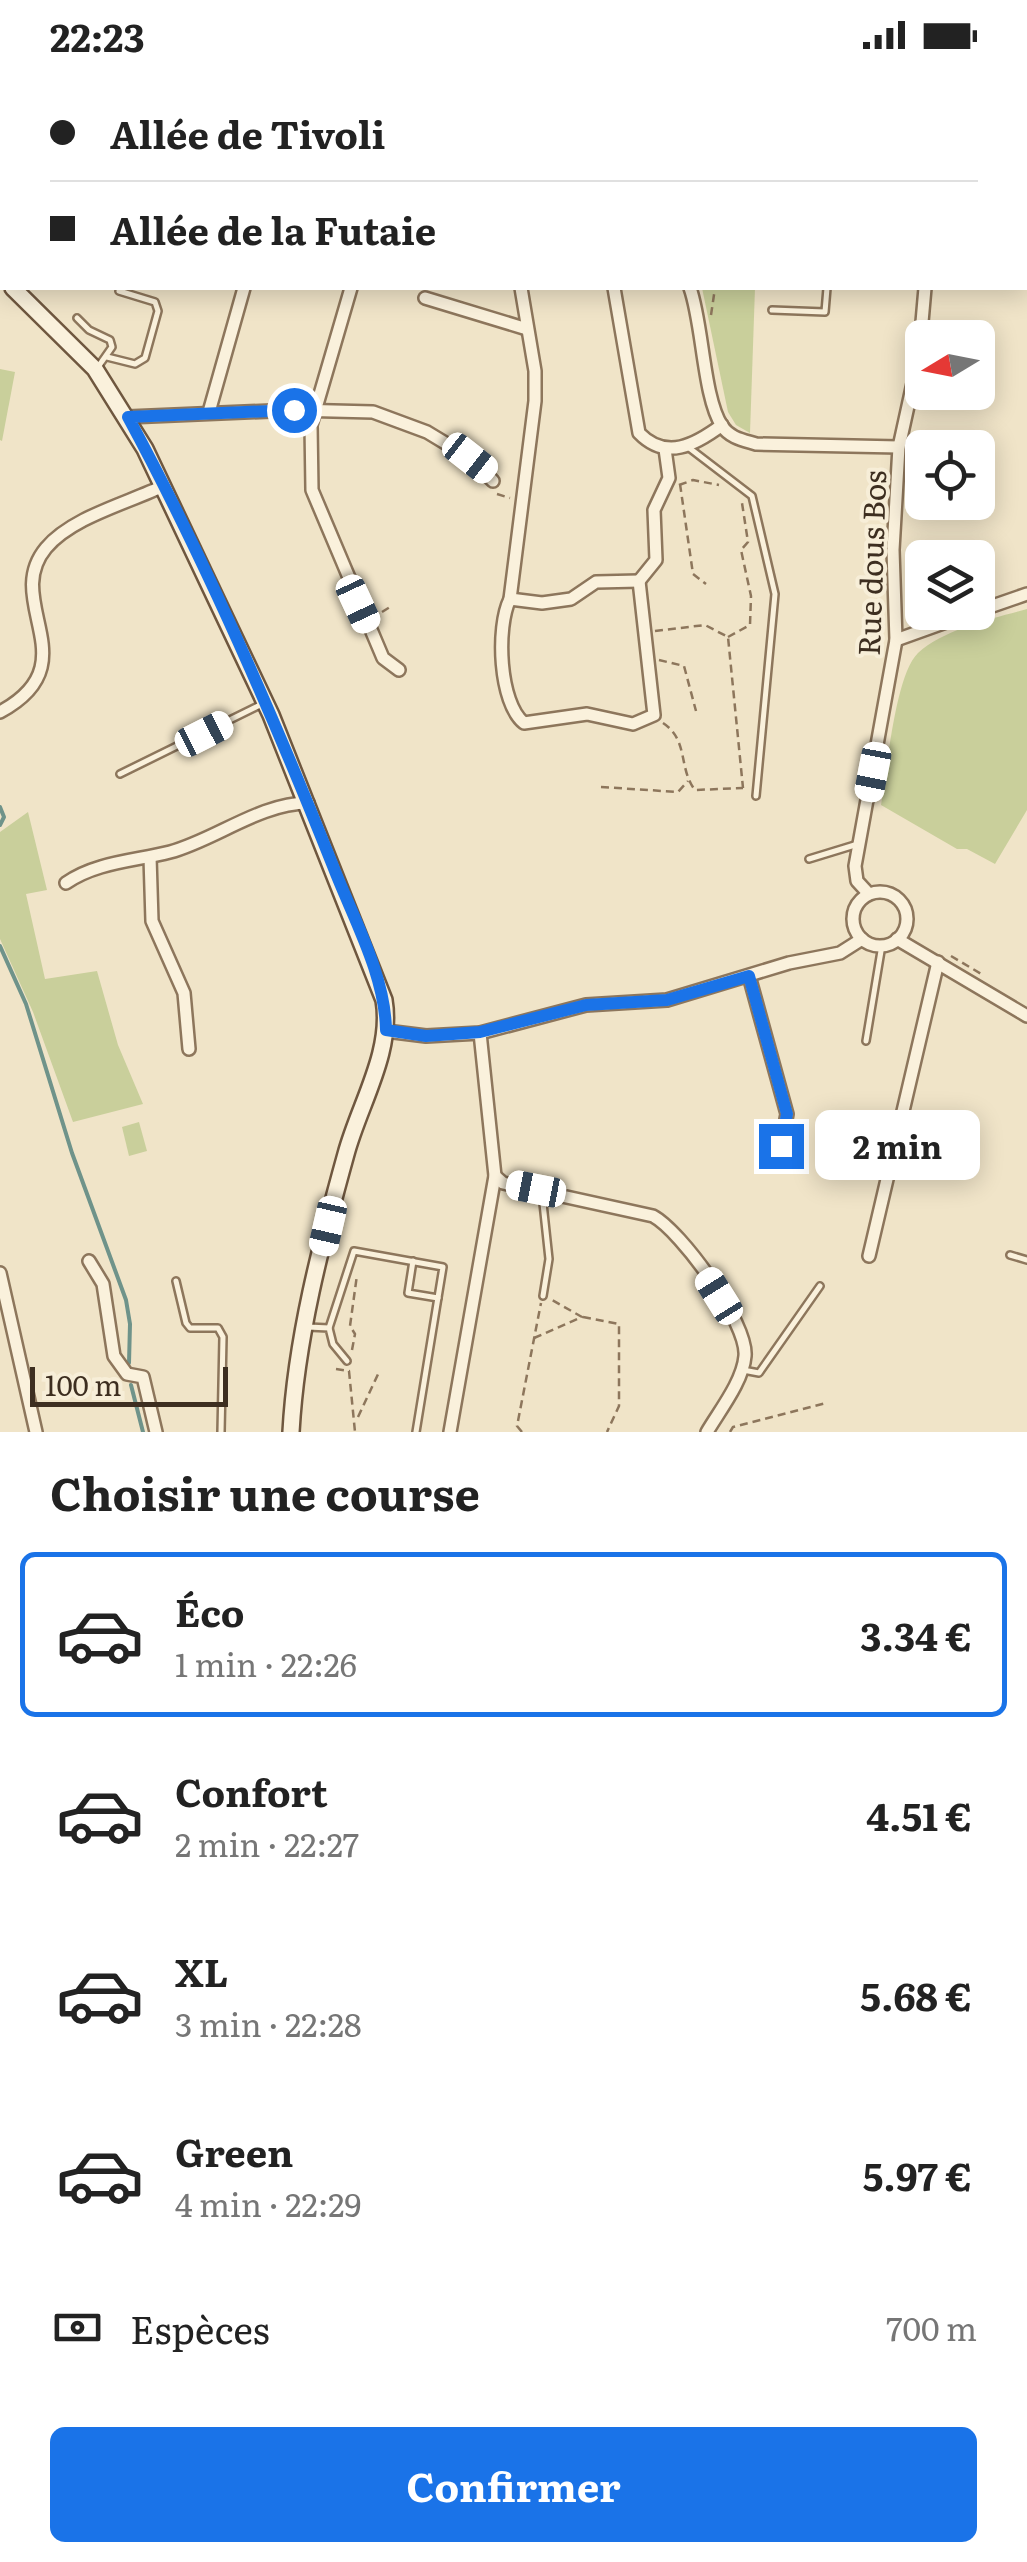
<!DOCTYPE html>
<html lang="fr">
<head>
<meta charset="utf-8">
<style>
	body { margin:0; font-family:Literata,serif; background:#f6f6f6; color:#222; height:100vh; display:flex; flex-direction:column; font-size:38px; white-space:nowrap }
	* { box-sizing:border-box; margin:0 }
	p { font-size:32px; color:#767676 }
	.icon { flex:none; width:55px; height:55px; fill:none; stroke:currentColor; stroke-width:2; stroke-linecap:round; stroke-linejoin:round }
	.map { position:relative; height:1362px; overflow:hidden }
	.side { display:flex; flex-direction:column; background:#fff; flex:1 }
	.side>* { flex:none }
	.banner { position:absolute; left:0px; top:0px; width:1028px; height:220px; box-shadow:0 5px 25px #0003; display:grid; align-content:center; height:220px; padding:0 50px; background:#fff }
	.needle { width:65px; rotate:260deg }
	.tools { position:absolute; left:905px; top:250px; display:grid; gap:20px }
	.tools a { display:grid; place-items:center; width:90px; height:90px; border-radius:15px; background:#fff; box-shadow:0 5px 25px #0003; font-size:50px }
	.scale { position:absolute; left:30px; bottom:25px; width:198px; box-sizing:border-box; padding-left:10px; border:5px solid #3d2e20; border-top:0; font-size:28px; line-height:35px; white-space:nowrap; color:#3d2e20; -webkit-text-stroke:8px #f7eed8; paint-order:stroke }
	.end { position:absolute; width:45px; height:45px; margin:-22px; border:12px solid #1a73e8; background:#fff; box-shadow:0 0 0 5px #fff }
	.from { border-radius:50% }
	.bubble { position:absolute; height:70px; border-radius:15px; background:#fff; box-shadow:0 5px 25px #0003; font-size:32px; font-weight:700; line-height:70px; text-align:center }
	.car { position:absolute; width:30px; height:60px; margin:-30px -15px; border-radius:12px; box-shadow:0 0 8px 2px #0007; background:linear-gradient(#fff 24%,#345 0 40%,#fff 0 76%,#345 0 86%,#fff 0) }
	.banner b { display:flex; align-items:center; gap:35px; height:95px; font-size:38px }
	.banner b+b { border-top:2px solid #e0e0e0 }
	.banner i { width:25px; height:25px; background:#222 }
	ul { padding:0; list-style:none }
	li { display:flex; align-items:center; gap:30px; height:165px; margin:0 20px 15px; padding:0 30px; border:5px solid transparent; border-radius:15px }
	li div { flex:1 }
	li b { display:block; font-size:38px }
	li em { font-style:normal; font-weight:700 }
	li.active { border-color:#1a73e8 }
	li>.icon { width:90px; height:90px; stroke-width:1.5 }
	h2 { padding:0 50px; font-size:45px; line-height:120px }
	.pay { display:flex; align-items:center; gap:25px; height:110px; padding:0 50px; font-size:38px }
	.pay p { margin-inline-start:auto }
	.button { display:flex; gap:20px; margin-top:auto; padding:20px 50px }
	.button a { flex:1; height:115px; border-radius:15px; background:#1a73e8; color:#fff; font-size:40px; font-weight:700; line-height:115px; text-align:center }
	.status { display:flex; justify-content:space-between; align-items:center; height:70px; padding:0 50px; background:#fff; direction:ltr }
	.status svg { height:28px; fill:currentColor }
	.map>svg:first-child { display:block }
	.green { fill:#c9cf9b }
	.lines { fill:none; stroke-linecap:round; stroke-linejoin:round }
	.stream { stroke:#6f938a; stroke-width:4 }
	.lane-casing { stroke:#8d765c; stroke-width:10 }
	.street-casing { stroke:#8d765c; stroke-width:16 }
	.secondary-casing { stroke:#6f573f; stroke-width:20 }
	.path { stroke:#8d765c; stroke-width:2.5; stroke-dasharray:8 5; stroke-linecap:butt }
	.lane { stroke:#faf1dc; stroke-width:5 }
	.street { stroke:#faf1dc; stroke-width:11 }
	.secondary { stroke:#faf1dc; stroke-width:15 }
	.route { stroke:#1a73e8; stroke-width:12 }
	.labels { text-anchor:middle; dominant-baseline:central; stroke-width:8; stroke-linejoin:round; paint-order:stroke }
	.street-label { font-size:30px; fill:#3d2e20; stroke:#f7eed8 }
</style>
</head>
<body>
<div class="status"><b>22:23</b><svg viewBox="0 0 49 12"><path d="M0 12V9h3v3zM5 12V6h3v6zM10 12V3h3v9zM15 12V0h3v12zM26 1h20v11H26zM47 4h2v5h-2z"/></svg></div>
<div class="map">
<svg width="1027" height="1362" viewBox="0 0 1027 1362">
	<rect width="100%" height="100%" fill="#f0e4c8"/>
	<g class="green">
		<polygon points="702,218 755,218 750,363 736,355 728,342"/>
		<polygon points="0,299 15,302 2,371 0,370"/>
		<path d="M1027,539V740L995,794L967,779H957L881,735C887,701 895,605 918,583C944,559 994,548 1027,539Z"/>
		<polygon points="28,742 47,820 26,824 45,909 97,901 118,975 143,1034 73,1052 33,942 0,869 0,762"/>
		<polygon points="139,1052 147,1081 129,1086 122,1057"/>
	</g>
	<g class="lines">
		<g class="stream">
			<polyline points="0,737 4,747 0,755"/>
			<polyline points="0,876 26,934 72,1083 126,1230 130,1254 129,1293"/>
			<polyline points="131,1315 143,1362"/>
		</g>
		<defs>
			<g id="lane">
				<polyline points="0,20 2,20"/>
				<polyline points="1025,38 1027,38"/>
				<polyline points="772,240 825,242 827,218"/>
				<polyline points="77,248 89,260 110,270 112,277 98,297"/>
				<polyline points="107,287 135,294 145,288 158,241 155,232 119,221"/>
				<polyline points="688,377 752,426 775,524 756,726"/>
				<polyline points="120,704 262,634"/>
				<polyline points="809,789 858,774"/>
				<polyline points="866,971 882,875"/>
				<polyline points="542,1124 549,1189 543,1226"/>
				<polyline points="1010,1185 1027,1190"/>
				<polyline points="413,1191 408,1223 438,1228"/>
				<polyline points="176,1211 186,1253 190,1258 218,1258 223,1267 221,1362"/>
				<polyline points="308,1257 329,1258 333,1274 347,1291"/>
				<polyline points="329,1258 354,1181 443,1197 416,1362"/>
				<polyline points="743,1300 759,1303 820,1216"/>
			</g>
			<g id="street">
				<polyline points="462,0 466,2"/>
				<polyline points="308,2 308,0"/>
				<polyline points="415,2 416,0"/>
				<polyline points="931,2 931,0"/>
				<polyline points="1025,196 1027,197"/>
				<polyline points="0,197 2,197"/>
				<polyline points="351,218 311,355 312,420 383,588 399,600"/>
				<path d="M521,218L535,301V331L510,529C496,557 499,633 524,653L587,644L633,654L654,645L639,511"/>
				<path d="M614,218L639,363C666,391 695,375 722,355"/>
				<path d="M690,218C703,254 703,327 722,356C730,368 743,370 756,374L899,377"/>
				<polyline points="425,228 527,259"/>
				<polyline points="209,342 244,218"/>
				<polyline points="128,347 294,340 373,342 427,362 470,388 493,411"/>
				<polyline points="639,511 656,490 654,440 669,408 665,379"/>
				<polyline points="510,529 542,533 571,529 596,512 639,511"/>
				<polyline points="978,541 1027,524"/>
				<polyline points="896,570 974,542"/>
				<path d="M0,642C91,593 1,532 46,478C72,447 128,433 163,416"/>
				<polyline points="150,787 152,851 184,923 189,979"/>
				<path d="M66,813C96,792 135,791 170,782C215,770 260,733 308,733"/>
				<circle cx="880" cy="849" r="27"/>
				<polyline points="869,824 857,811 855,796 896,570 893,480 899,377 919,286 925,218"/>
				<polyline points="897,869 1027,946"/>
				<polyline points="749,906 787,1044 781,1076"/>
				<polyline points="386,961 426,966 480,963 586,935 667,930 789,893 840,883 862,869"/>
				<polyline points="898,1053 941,1063"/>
				<path d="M495,1106L503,1113L653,1146C681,1161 748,1253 745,1286C743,1311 720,1340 707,1362"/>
				<polyline points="869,1186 938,892"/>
				<polyline points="89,1191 103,1214 114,1286 127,1304 143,1307 156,1362"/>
				<polyline points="0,1203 36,1362"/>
				<polyline points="450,1362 495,1106 480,963"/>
			</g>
			<g id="secondary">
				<polyline points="0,205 2,208"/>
				<path d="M13,218L95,299L145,379L271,645L384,930C393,982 359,1035 346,1084C321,1174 296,1269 291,1362"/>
			</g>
		</defs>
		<use href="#lane" class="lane-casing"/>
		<use href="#street" class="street-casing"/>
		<use href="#secondary" class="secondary-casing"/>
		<g class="path">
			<polyline points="699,0 699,2"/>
			<polyline points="711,245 715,218"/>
			<polyline points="680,414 693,504 706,514"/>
			<polyline points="679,415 693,410 719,415"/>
			<polyline points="497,424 510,428"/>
			<polyline points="382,542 390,537"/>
			<polyline points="655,561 705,555 728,567 743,718"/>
			<polyline points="728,567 750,555 751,526 741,480 748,472 742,433"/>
			<polyline points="659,590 684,596 696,641"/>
			<path d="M663,653C689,670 678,698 695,720L743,718"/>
			<polyline points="601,717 678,722 688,711"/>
			<polyline points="951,886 983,905"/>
			<polyline points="583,1247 619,1254 619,1336 607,1362"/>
			<polyline points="534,1268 582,1247 552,1230"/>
			<polyline points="352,1280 355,1264 350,1256 357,1205"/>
			<polyline points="336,1299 349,1301 355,1362"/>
			<polyline points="358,1347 379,1302"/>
			<polyline points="522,1362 517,1356 541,1233"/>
			<polyline points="730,1362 733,1357 826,1333"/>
		</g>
		<use href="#lane" class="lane"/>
		<use href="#street" class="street"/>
		<use href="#secondary" class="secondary"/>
	</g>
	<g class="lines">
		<path class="route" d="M294,340L128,347C206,491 272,643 333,796C353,848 385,904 386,960L426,966L480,962L586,935L667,930L749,906L787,1044L781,1076"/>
	</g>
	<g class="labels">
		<g class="street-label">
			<text transform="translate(870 493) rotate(-88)">Rue dous Bos</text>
		</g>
	</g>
</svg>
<div class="tools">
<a><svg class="needle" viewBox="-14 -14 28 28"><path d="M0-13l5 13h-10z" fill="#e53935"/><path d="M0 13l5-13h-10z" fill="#767676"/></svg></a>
<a><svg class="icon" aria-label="locate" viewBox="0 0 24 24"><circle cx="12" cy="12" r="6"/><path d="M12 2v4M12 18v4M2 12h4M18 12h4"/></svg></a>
<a><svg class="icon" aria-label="layers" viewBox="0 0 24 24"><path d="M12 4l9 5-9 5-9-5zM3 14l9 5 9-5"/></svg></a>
</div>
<div class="scale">100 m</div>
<i class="end from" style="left:294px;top:340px"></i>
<i class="end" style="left:781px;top:1076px"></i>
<div class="bubble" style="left:815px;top:1040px;width:165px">2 min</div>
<i class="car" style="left:470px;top:388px;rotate:128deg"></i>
<i class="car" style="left:358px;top:534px;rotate:155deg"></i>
<i class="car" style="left:204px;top:664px;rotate:63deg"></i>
<i class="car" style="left:873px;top:702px;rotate:191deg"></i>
<i class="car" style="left:536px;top:1119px;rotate:281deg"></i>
<i class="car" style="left:328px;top:1156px;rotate:193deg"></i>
<i class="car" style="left:719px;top:1226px;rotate:328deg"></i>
<div class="banner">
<b><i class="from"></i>Allée de Tivoli</b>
<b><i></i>Allée de la Futaie</b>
</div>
</div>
<section class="side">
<h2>Choisir une course</h2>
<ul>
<li class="active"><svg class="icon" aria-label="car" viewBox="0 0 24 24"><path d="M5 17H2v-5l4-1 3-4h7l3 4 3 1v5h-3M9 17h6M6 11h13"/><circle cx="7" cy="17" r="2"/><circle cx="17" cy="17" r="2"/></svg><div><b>Éco</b><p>1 min · 22:26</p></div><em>3.34 €</em></li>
<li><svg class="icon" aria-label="car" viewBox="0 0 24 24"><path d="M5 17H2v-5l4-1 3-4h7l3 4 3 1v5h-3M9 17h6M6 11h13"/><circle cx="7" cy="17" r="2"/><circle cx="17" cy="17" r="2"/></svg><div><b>Confort</b><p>2 min · 22:27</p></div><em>4.51 €</em></li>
<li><svg class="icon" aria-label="car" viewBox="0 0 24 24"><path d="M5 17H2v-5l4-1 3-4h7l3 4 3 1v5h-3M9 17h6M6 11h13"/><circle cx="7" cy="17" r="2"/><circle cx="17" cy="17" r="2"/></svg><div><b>XL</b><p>3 min · 22:28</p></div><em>5.68 €</em></li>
<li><svg class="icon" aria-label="car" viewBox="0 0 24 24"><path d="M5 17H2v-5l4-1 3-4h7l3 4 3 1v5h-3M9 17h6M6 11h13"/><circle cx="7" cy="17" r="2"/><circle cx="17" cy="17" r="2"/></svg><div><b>Green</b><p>4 min · 22:29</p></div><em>5.97 €</em></li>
</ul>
<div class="pay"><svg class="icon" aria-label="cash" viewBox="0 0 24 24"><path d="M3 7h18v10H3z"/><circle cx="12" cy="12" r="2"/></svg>Espèces<p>700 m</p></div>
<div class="button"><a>Confirmer</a></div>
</section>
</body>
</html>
